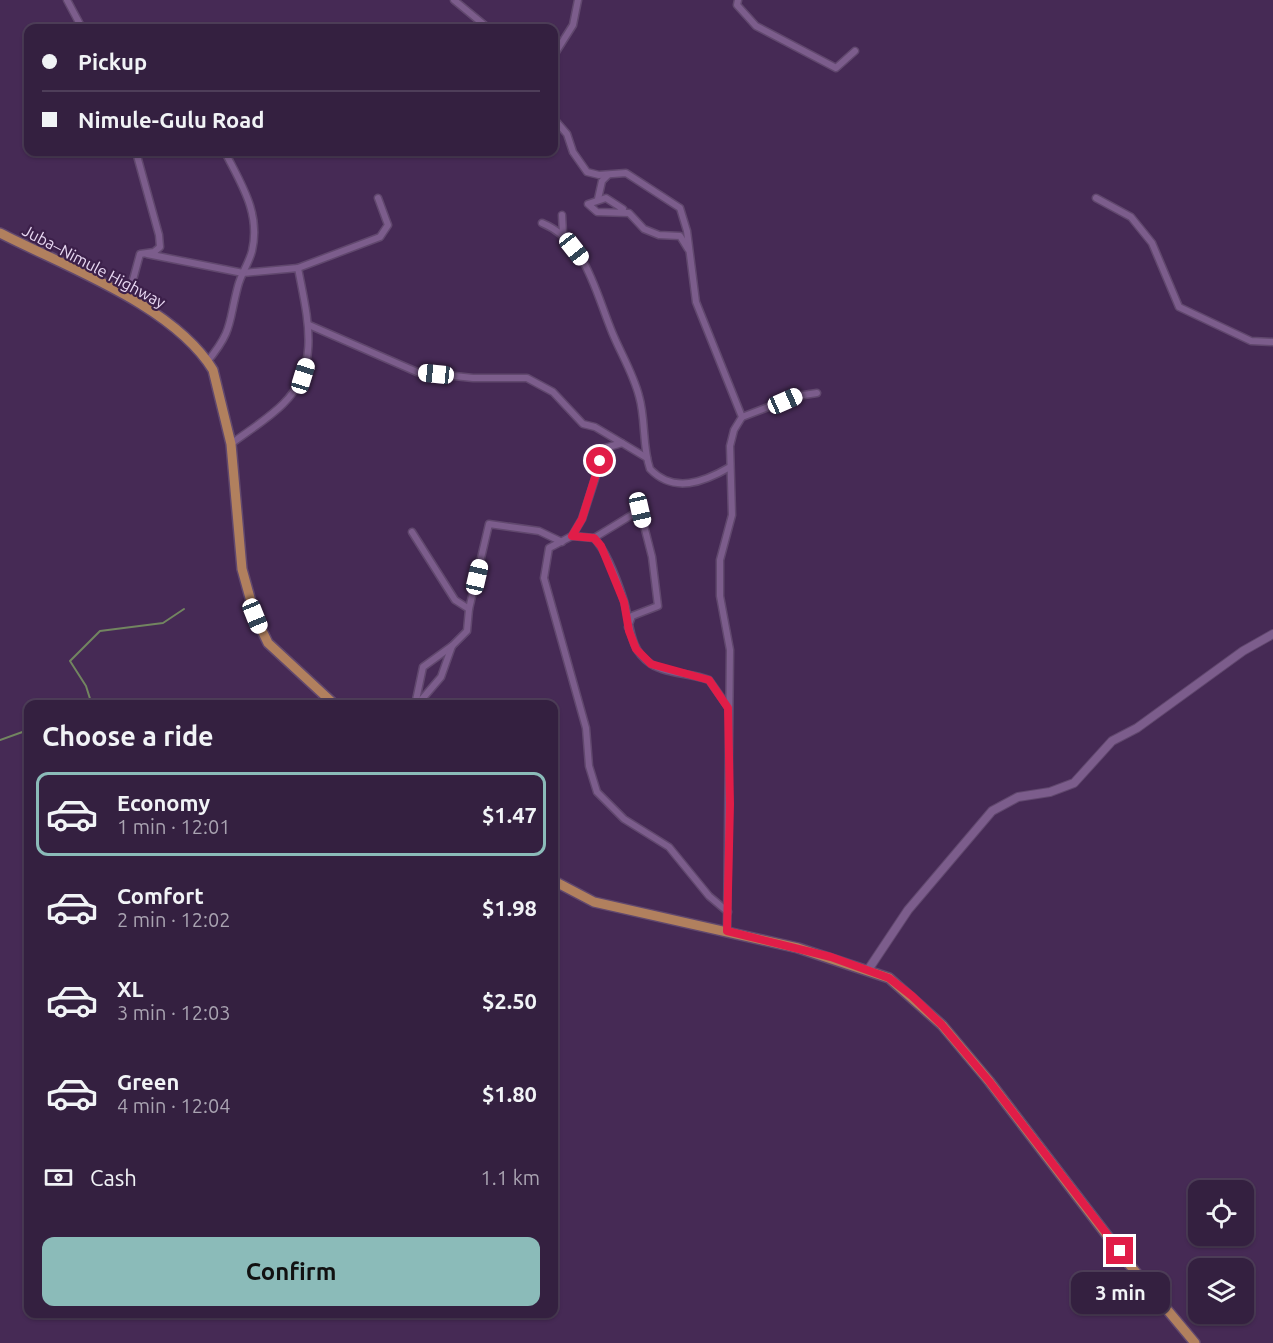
<!DOCTYPE html>
<html lang="en">
<head>
<meta charset="utf-8">
<style>
	body { margin:0; font-family:Ubuntu,sans-serif; background:#3c2847; color:#f1f3f6; height:100vh; display:flex; flex-direction:column; font-size:22px; white-space:nowrap }
	* { box-sizing:border-box; margin:0 }
	p { font-size:20px; color:#a9a3b1 }
	.icon { flex:none; width:33px; height:33px; fill:none; stroke:currentColor; stroke-width:2; stroke-linecap:round; stroke-linejoin:round }
	.map { position:relative; flex:1; overflow:hidden }
	.panel { position:absolute; left:24px; top:700px; width:534px; height:618px; display:flex; flex-direction:column; background:#342040; border-radius:12px; box-shadow:0 2px 4px #0004,0 0 0 2px #4e3e59 }
	.panel>* { flex:none }
	.banner { position:absolute; left:24px; top:24px; width:534px; height:132px; border-radius:12px; box-shadow:0 2px 4px #0004,0 0 0 2px #4e3e59; display:grid; align-content:center; height:132px; padding:0 18px; background:#342040 }
	.buttons { position:absolute; left:1188px; top:1180px; display:grid; gap:12px }
	.buttons a { display:grid; place-items:center; width:66px; height:66px; border-radius:12px; background:#342040; box-shadow:0 2px 4px #0004,0 0 0 2px #4e3e59; font-size:30px }
	.end { position:absolute; width:27px; height:27px; margin:-14px; border:8px solid #e11d48; background:#fff; box-shadow:0 0 0 3px #fff }
	.from { border-radius:50% }
	.bubble { position:absolute; height:42px; border-radius:12px; background:#342040; box-shadow:0 2px 4px #0004,0 0 0 2px #4e3e59; font-size:20px; font-weight:600; line-height:42px; text-align:center }
	.car { position:absolute; width:18px; height:36px; margin:-18px -9px; border-radius:8px; box-shadow:0 0 4px 2px #0007; background:linear-gradient(#fff 24%,#345 0 40%,#fff 0 76%,#345 0 86%,#fff 0) }
	.banner b { display:flex; align-items:center; gap:21px; height:57px; font-size:22px }
	.banner b+b { border-top:2px solid #4e3e59 }
	.banner i { width:15px; height:15px; background:#f1f3f6 }
	ul { padding:0; list-style:none }
	li { display:flex; align-items:center; gap:18px; height:84px; margin:0 12px 9px; padding:0 6px; border:3px solid transparent; border-radius:12px }
	li div { flex:1 }
	li b { display:block; font-size:22px }
	li em { font-style:normal; font-weight:600 }
	li.selected { border-color:#8bbbb9 }
	li>.icon { width:54px; height:54px; stroke-width:1.5 }
	h2 { padding:0 18px; font-size:27px; line-height:72px }
	.pay { display:flex; align-items:center; gap:15px; height:66px; padding:0 18px; font-size:22px }
	.pay p { margin-inline-start:auto }
	.primary-button { display:flex; gap:12px; margin-top:auto; padding:12px 18px }
	.primary-button a { flex:1; height:69px; border-radius:12px; background:#8bbbb9; color:#111; font-size:24px; font-weight:600; line-height:69px; text-align:center }
	.map>svg:first-child { display:block }
	.lines { fill:none; stroke-linecap:round; stroke-linejoin:round }
	.stream { stroke:#728560; stroke-width:2 }
	.minor-casing { stroke:#61486e; stroke-width:9 }
	.tertiary-casing { stroke:#61486e; stroke-width:10 }
	.primary-casing { stroke:#61486e; stroke-width:12 }
	.minor { stroke:#7c5d8c; stroke-width:6 }
	.tertiary { stroke:#7c5d8c; stroke-width:8 }
	.primary { stroke:#b1805e; stroke-width:9 }
	.route { stroke:#e11d48; stroke-width:8 }
	.labels { text-anchor:middle; dominant-baseline:central; stroke-width:4.5; stroke-linejoin:round; paint-order:stroke }
	.street-label { font-size:16px; fill:#e9d9f3; stroke:#3c204a }
</style>
</head>
<body>
<div class="map">
<svg width="1273" height="1343" viewBox="0 0 1273 1343">
	<rect width="100%" height="100%" fill="#462a55"/>
	<g class="lines">
		<g class="stream">
			<polyline points="92,705 86,686 70,661 100,631 163,623 184,609"/>
			<polyline points="0,740 28,730"/>
		</g>
		<defs>
			<g id="minor">
				<polyline points="67,0 82,28"/>
				<polyline points="454,0 488,28"/>
				<polyline points="738,0 737,5 756,26 836,68 855,51"/>
				<polyline points="554,55 573,25 578,0"/>
				<polyline points="554,119 567,134 573,152 587,172 599,175 626,173 680,208 687,231 696,302 742,417 734,430 730,446 732,515 720,560 720,596 730,650 727,931"/>
				<polyline points="1096,198 1131,217 1152,243 1179,307 1251,341 1273,342"/>
				<polyline points="598,199 602,181 607,176"/>
				<polyline points="622,211 623,209 606,198 588,204 597,212 629,213 644,229 659,235 680,236 688,249"/>
				<polyline points="562,215 563,234"/>
				<path d="M542,223C586,241 595,291 612,332C621,354 633,373 639,396C646,420 642,446 650,469C674,494 704,482 730,467"/>
				<path d="M147,254L243,273L298,268C307,316 322,366 283,404C268,419 248,431 231,444"/>
				<polyline points="298,268 380,237 388,225 378,198"/>
				<polyline points="128,298 140,254 154,252 160,247 159,235 136,152"/>
				<polyline points="309,325 417,372 473,378 527,378 553,392 583,424 595,427 622,443"/>
				<path d="M207,362C234,329 228,323 238,286C241,274 249,263 252,251C261,213 241,184 225,152"/>
				<polyline points="742,417 797,396 817,393"/>
				<polyline points="412,532 455,600 469,609"/>
				<polyline points="572,536 582,519 605,448 622,443 647,458"/>
				<polyline points="594,538 572,536 549,548 544,578 586,728 589,766 597,792 624,819 669,847 709,896 728,912"/>
				<path d="M628,627L632,616L658,606L652,557L640,510L594,538C608,553 618,582 624,601C631,624 628,649 651,664C666,674 691,673 709,680L728,707"/>
				<polyline points="415,705 423,667 452,646"/>
				<polyline points="417,705 441,677 452,646 467,631 469,609 489,524 539,531 562,542"/>
			</g>
			<polyline id="tertiary" points="868,970 908,910 992,811 1018,797 1050,792 1074,783 1112,741 1137,728 1243,651 1273,634"/>
			<g id="primary">
				<path d="M0,233C66,267 173,305 213,370L231,444L242,569L255,616L268,643L335,705"/>
				<polyline points="554,881 594,902 798,948 889,978 942,1025 989,1081 1129,1264 1195,1343"/>
			</g>
		</defs>
		<use href="#minor" class="minor-casing"/>
		<use href="#tertiary" class="tertiary-casing"/>
		<use href="#primary" class="primary-casing"/>
		<use href="#minor" class="minor"/>
		<use href="#tertiary" class="tertiary"/>
		<use href="#primary" class="primary"/>
	</g>
	<g class="lines">
		<polyline class="route" points="600,461 582,519 572,536 594,538 601,546 624,602 629,631 636,649 651,664 709,680 728,708 730,804 727,931 831,957 889,978 912,996 942,1025 989,1081 1120,1251"/>
	</g>
	<g class="labels">
		<g class="street-label">
			<text transform="translate(94 266) rotate(28)">Juba–Nimule Highway</text>
		</g>
	</g>
</svg>
<div class="buttons">
<a><svg class="icon" aria-label="locate" viewBox="0 0 24 24"><circle cx="12" cy="12" r="6"/><path d="M12 2v4M12 18v4M2 12h4M18 12h4"/></svg></a>
<a><svg class="icon" aria-label="layers" viewBox="0 0 24 24"><path d="M12 4l9 5-9 5-9-5zM3 14l9 5 9-5"/></svg></a>
</div>
<i class="end from" style="left:600px;top:461px"></i>
<i class="end" style="left:1120px;top:1251px"></i>
<div class="bubble" style="left:1071px;top:1272px;width:99px">3 min</div>
<i class="car" style="left:574px;top:249px;rotate:142deg"></i>
<i class="car" style="left:436px;top:374px;rotate:276deg"></i>
<i class="car" style="left:303px;top:376px;rotate:17deg"></i>
<i class="car" style="left:785px;top:401px;rotate:66deg"></i>
<i class="car" style="left:640px;top:510px;rotate:167deg"></i>
<i class="car" style="left:477px;top:577px;rotate:13deg"></i>
<i class="car" style="left:255px;top:616px;rotate:158deg"></i>
<div class="banner">
<b><i class="from"></i>Pickup</b>
<b><i></i>Nimule-Gulu Road</b>
</div>
<section class="panel">
<h2>Choose a ride</h2>
<ul>
<li class="selected"><svg class="icon" aria-label="car" viewBox="0 0 24 24"><path d="M5 17H2v-5l4-1 3-4h7l3 4 3 1v5h-3M9 17h6M6 11h13"/><circle cx="7" cy="17" r="2"/><circle cx="17" cy="17" r="2"/></svg><div><b>Economy</b><p>1 min · 12:01</p></div><em>$1.47</em></li>
<li><svg class="icon" aria-label="car" viewBox="0 0 24 24"><path d="M5 17H2v-5l4-1 3-4h7l3 4 3 1v5h-3M9 17h6M6 11h13"/><circle cx="7" cy="17" r="2"/><circle cx="17" cy="17" r="2"/></svg><div><b>Comfort</b><p>2 min · 12:02</p></div><em>$1.98</em></li>
<li><svg class="icon" aria-label="car" viewBox="0 0 24 24"><path d="M5 17H2v-5l4-1 3-4h7l3 4 3 1v5h-3M9 17h6M6 11h13"/><circle cx="7" cy="17" r="2"/><circle cx="17" cy="17" r="2"/></svg><div><b>XL</b><p>3 min · 12:03</p></div><em>$2.50</em></li>
<li><svg class="icon" aria-label="car" viewBox="0 0 24 24"><path d="M5 17H2v-5l4-1 3-4h7l3 4 3 1v5h-3M9 17h6M6 11h13"/><circle cx="7" cy="17" r="2"/><circle cx="17" cy="17" r="2"/></svg><div><b>Green</b><p>4 min · 12:04</p></div><em>$1.80</em></li>
</ul>
<div class="pay"><svg class="icon" aria-label="cash" viewBox="0 0 24 24"><path d="M3 7h18v10H3z"/><circle cx="12" cy="12" r="2"/></svg>Cash<p>1.1 km</p></div>
<div class="primary-button"><a>Confirm</a></div>
</section>
</div>
</body>
</html>
